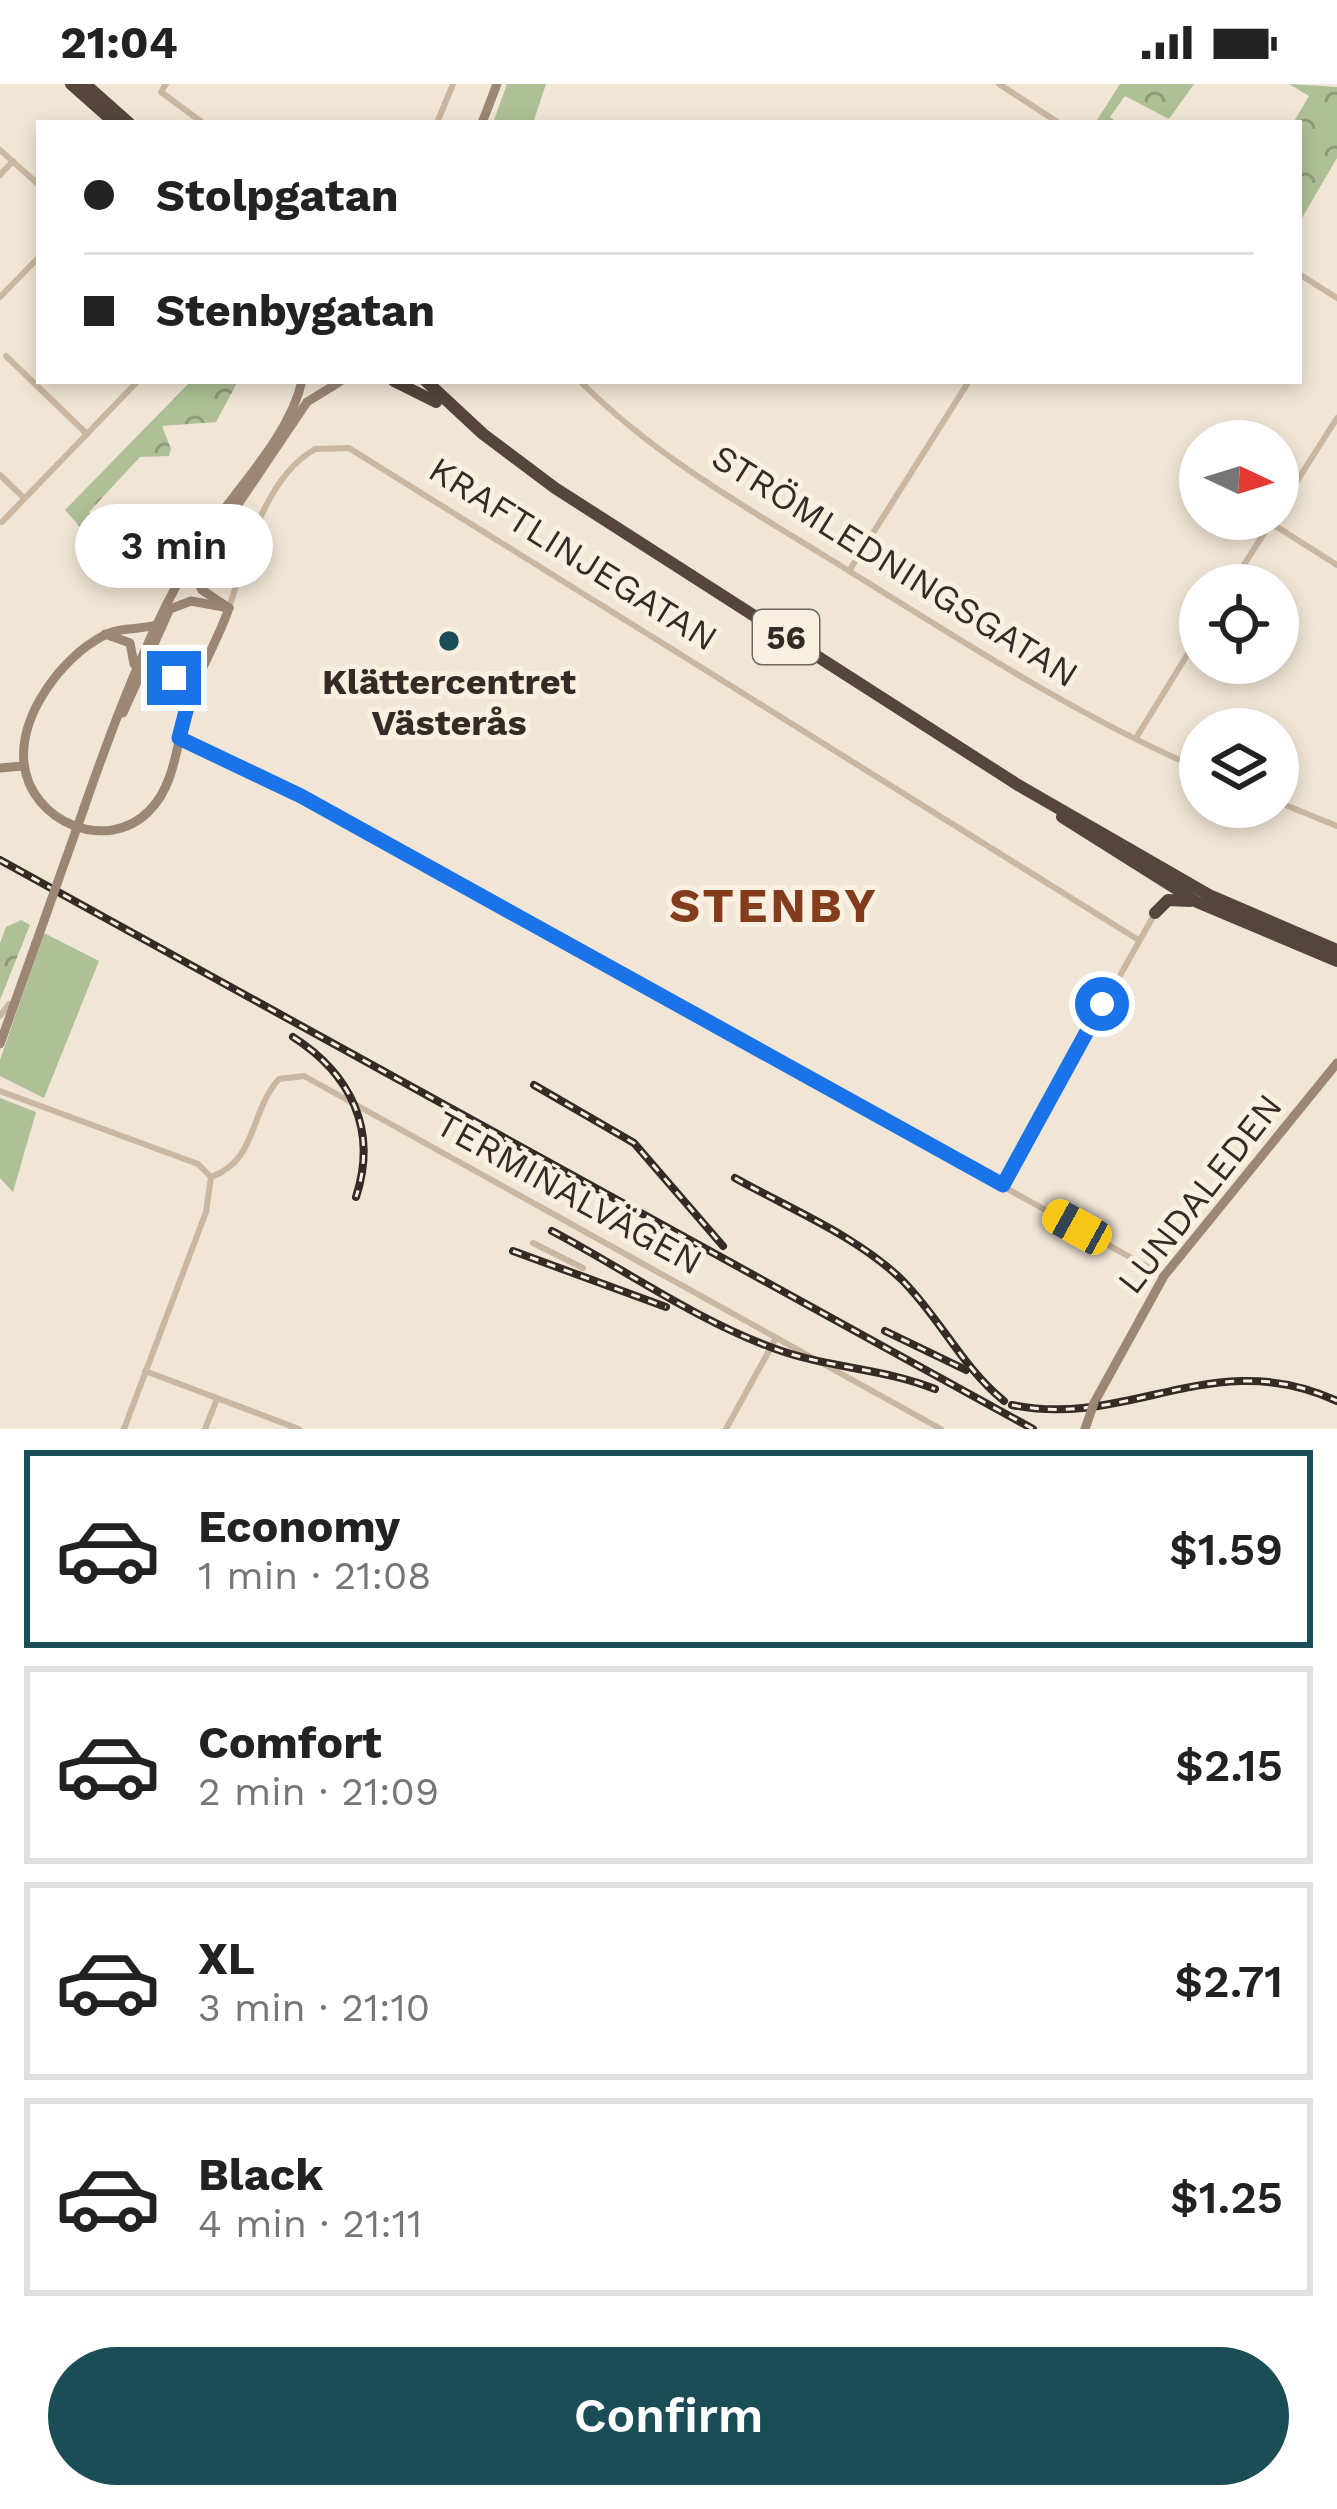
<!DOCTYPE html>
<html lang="en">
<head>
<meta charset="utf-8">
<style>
	body { margin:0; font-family:"Work Sans",sans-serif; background:#f6f6f6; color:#222; height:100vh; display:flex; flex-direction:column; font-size:45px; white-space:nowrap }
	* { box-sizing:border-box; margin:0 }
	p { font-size:39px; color:#767676 }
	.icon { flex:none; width:66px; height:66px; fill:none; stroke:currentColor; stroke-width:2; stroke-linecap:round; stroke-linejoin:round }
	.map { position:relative; height:1345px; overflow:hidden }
	.sheet { display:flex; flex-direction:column; background:#fff; flex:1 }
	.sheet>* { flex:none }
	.guide { position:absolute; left:36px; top:36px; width:1266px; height:264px; border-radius:0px; box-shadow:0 6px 18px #0003; display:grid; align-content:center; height:264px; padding:0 48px; background:#fff }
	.needle { width:78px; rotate:94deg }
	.tools { position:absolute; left:1179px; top:336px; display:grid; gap:24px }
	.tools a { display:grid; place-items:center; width:120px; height:120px; border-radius:50%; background:#fff; box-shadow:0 6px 18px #0003; font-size:60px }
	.end { position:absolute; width:54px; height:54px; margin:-27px; border:15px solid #1a73e8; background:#fff; box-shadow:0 0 0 6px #fff }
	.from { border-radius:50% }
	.bubble { position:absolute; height:84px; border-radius:42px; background:#fff; box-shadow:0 6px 18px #0003; font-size:39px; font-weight:600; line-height:84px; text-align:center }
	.car { position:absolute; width:36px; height:72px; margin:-36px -18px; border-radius:15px; box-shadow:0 0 9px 3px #0007; background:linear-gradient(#f5c518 24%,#345 0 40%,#f5c518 0 76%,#345 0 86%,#f5c518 0) }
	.guide b { display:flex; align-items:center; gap:42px; height:114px; font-size:45px }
	.guide b+b { border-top:3px solid #e0e0e0 }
	.guide i { width:30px; height:30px; background:#222 }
	ul { padding:21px 0 0; list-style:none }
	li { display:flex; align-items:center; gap:36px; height:198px; margin:0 24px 18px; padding:0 24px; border:6px solid #e0e0e0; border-radius:0px }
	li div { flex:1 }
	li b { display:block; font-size:45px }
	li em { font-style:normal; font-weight:600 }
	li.selected { border-color:#1a4d55 }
	li>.icon { width:108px; height:108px; stroke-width:1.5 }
	.button { display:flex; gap:24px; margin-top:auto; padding:24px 48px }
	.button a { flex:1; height:138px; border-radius:72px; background:#1a4d55; color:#fff; font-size:48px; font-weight:600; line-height:138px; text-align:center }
	.status { display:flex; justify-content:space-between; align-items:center; height:84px; padding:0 60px; background:#fff; direction:ltr }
	.status svg { height:33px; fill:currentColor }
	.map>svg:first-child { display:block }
	.green { fill:#afc096 }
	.forest { fill:url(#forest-crowns) }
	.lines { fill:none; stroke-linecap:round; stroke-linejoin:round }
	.street { stroke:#c9b7a2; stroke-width:6 }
	.secondary { stroke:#9c8674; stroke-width:9 }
	.highway { stroke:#55453c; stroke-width:12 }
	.rail-casing { stroke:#342b25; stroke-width:8 }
	.rail { stroke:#f9f0e2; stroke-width:3; stroke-dasharray:9; stroke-linecap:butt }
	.secondary-bridge { stroke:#9c8674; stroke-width:9 }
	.route { stroke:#1a73e8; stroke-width:15 }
	.poi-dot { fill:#1a4d55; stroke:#f9f0e2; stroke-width:4.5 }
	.labels { text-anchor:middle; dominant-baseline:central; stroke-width:10; stroke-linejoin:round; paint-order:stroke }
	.shield { fill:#f9f0e2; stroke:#6f665e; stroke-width:3 }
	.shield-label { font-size:33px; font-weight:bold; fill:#342b25 }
	.street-label { font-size:36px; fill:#342b25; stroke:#f9f0e2 }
	.poi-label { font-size:36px; font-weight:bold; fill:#342b25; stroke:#f9f0e2 }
	.district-label { font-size:48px; font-weight:bold; letter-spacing:3px; fill:#843d1c; stroke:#f9f0e2 }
</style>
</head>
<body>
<div class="status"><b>21:04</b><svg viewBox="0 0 49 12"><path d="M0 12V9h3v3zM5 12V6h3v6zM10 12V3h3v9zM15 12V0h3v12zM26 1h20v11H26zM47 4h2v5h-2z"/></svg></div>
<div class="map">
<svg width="1337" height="1345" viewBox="0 0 1337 1345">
	<defs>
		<pattern id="forest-crowns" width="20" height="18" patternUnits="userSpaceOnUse" patternTransform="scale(3)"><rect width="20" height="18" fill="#afc096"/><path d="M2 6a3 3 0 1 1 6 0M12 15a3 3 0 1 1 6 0" fill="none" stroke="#8f9c7a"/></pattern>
	</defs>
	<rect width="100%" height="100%" fill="#f1e6d6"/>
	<g class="green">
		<polygon points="507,0 546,0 533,39 493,39"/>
		<polygon points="44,849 99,877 44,1014 0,992 0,976"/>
		<polygon points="0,1014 36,1028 13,1108 0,1094"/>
	</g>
	<g class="forest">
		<polygon points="1120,0 1194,0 1169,35 1125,12 1110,33 1118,39 1095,39"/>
		<polygon points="1289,0 1337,3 1337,74 1299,139 1299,39 1293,39 1309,12"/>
		<polygon points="191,297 238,297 216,338 162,342 171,365 169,372 140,373 89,428 105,450 95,460 65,426"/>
		<polygon points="21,836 30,841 0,916 0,859 6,843"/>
	</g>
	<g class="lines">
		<g class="street">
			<polyline points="166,0 161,8 203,39"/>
			<polyline points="999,0 1059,39"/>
			<polyline points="437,39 453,0"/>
			<polyline points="0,66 39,101"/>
			<polyline points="0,91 13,77"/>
			<polyline points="1299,190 1337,214"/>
			<polyline points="0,213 39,173"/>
			<polyline points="6,272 87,350"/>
			<path d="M580,297C656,374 751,426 841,482C959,555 1073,630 1200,685"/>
			<polyline points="0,391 24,414"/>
			<polyline points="1278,427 1337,334"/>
			<polyline points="2,438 138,297"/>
			<polyline points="1271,439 1337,481"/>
			<polyline points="849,487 969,297"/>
			<polyline points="1231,501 1273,435"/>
			<path d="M229,524C246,472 264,394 315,365L349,364L1137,855"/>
			<polyline points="187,623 174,607 174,594 185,584 203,585"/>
			<polyline points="179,654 301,712 1164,1192"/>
			<polyline points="1136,654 1200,550"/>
			<polyline points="1278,718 1337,742"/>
			<polyline points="0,932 9,920"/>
			<polyline points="0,1007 198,1080 211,1093"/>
			<path d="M211,1093C258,1076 249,1028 279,995L304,992L941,1345"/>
			<polyline points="1003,1101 1155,829"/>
			<polyline points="533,1159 583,1184"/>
			<polyline points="145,1287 299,1345"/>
			<polyline points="124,1345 206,1128 211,1093"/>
			<polyline points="205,1345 217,1315"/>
			<polyline points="726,1345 776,1254"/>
		</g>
		<g class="secondary">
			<polyline points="482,39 497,0"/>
			<polyline points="194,486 202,506 229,524"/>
			<polyline points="185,499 307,318 341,297"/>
			<polyline points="170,525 191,517 229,524"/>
			<path d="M156,541C138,546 118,543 103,552C62,573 19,631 24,679C30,738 107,770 149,727C177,700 177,652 189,616C200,585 218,556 229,524"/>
			<polyline points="105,550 130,559 134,580"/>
			<polyline points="123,629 168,529"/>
			<polyline points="0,684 23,682"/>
			<path d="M84,724C116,632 149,545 199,461C231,409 288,357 302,297"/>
			<polyline points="0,960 36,859"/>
			<polyline points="1094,1319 1164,1192 1337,979"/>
		</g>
		<g class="highway">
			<polyline points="71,0 115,39"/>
			<polyline points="85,0 129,39"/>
			<polyline points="394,297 436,318"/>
			<polyline points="426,297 483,350 555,404 1018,701 1209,811 1337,866"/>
			<polyline points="1062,733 1197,818 1337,877"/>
			<polyline points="1155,829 1168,816 1190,817"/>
		</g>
		<defs>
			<g id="rail">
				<polyline points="0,776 1033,1345"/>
				<path d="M293,953C351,990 378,1046 356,1113"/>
				<polyline points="534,1001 634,1059 723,1162"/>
				<path d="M735,1094C790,1125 857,1152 902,1196C940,1234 962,1283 1004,1317"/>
				<path d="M552,1147C624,1185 696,1236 773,1264C826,1284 883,1284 935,1305"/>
				<polyline points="513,1167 666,1223"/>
				<polyline points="885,1247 966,1286"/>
				<path d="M1012,1321C1130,1345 1214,1260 1337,1317"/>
			</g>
		</defs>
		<use href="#rail" class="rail-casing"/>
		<use href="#rail" class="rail"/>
		<g class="secondary-bridge">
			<polyline points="36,859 84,724"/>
			<polyline points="1085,1345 1094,1319"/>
		</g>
	</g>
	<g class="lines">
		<polyline class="route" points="174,594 174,607 187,623 179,654 301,712 1003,1101 1102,920"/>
	</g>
	<circle class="poi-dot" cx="449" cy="557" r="12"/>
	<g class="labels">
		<rect class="shield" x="753" y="526" width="66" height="54" rx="9"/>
		<g class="shield-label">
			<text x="786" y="553">56</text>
		</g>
		<g class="street-label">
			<text transform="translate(573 470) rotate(32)">KRAFTLINJEGATAN</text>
			<text transform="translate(895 482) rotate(32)">STRÖMLEDNINGSGATAN</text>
			<text transform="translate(569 1109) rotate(29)">TERMINALVÄGEN</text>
			<text transform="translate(1200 1110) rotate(-52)">LUNDALEDEN</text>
		</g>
		<g class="poi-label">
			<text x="449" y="598">Klättercentret<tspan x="449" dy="41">Västerås</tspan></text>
		</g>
		<g class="district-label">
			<text x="774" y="821">STENBY</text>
		</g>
	</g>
</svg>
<div class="tools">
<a><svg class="needle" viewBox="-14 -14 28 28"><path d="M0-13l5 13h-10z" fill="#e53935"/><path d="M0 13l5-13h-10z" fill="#767676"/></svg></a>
<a><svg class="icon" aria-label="locate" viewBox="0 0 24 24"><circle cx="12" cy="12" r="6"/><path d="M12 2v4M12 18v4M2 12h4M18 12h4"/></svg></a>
<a><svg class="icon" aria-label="layers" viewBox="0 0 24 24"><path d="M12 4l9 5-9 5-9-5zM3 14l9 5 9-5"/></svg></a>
</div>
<i class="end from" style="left:1102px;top:920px"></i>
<i class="end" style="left:174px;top:594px"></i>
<div class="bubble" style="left:75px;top:420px;width:198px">3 min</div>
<i class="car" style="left:1077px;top:1143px;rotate:299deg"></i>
<div class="guide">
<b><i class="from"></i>Stolpgatan</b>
<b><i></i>Stenbygatan</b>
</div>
</div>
<section class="sheet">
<ul>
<li class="selected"><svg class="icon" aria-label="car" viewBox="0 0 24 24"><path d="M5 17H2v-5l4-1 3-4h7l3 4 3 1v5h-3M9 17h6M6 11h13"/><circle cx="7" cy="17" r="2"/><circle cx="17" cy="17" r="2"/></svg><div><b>Economy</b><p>1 min · 21:08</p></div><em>$1.59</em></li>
<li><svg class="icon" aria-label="car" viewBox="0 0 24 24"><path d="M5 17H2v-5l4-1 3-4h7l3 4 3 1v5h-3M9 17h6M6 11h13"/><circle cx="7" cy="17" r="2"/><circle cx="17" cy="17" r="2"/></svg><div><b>Comfort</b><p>2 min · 21:09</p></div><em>$2.15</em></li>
<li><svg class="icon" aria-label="car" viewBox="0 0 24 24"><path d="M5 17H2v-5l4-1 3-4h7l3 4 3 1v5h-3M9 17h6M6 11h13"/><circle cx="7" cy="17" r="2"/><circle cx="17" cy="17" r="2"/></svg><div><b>XL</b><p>3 min · 21:10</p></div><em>$2.71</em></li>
<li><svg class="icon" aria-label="car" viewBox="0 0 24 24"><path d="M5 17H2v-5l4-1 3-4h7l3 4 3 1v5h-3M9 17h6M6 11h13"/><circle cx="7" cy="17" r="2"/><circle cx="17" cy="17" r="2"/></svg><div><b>Black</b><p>4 min · 21:11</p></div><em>$1.25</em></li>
</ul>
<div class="button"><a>Confirm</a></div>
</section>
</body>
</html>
